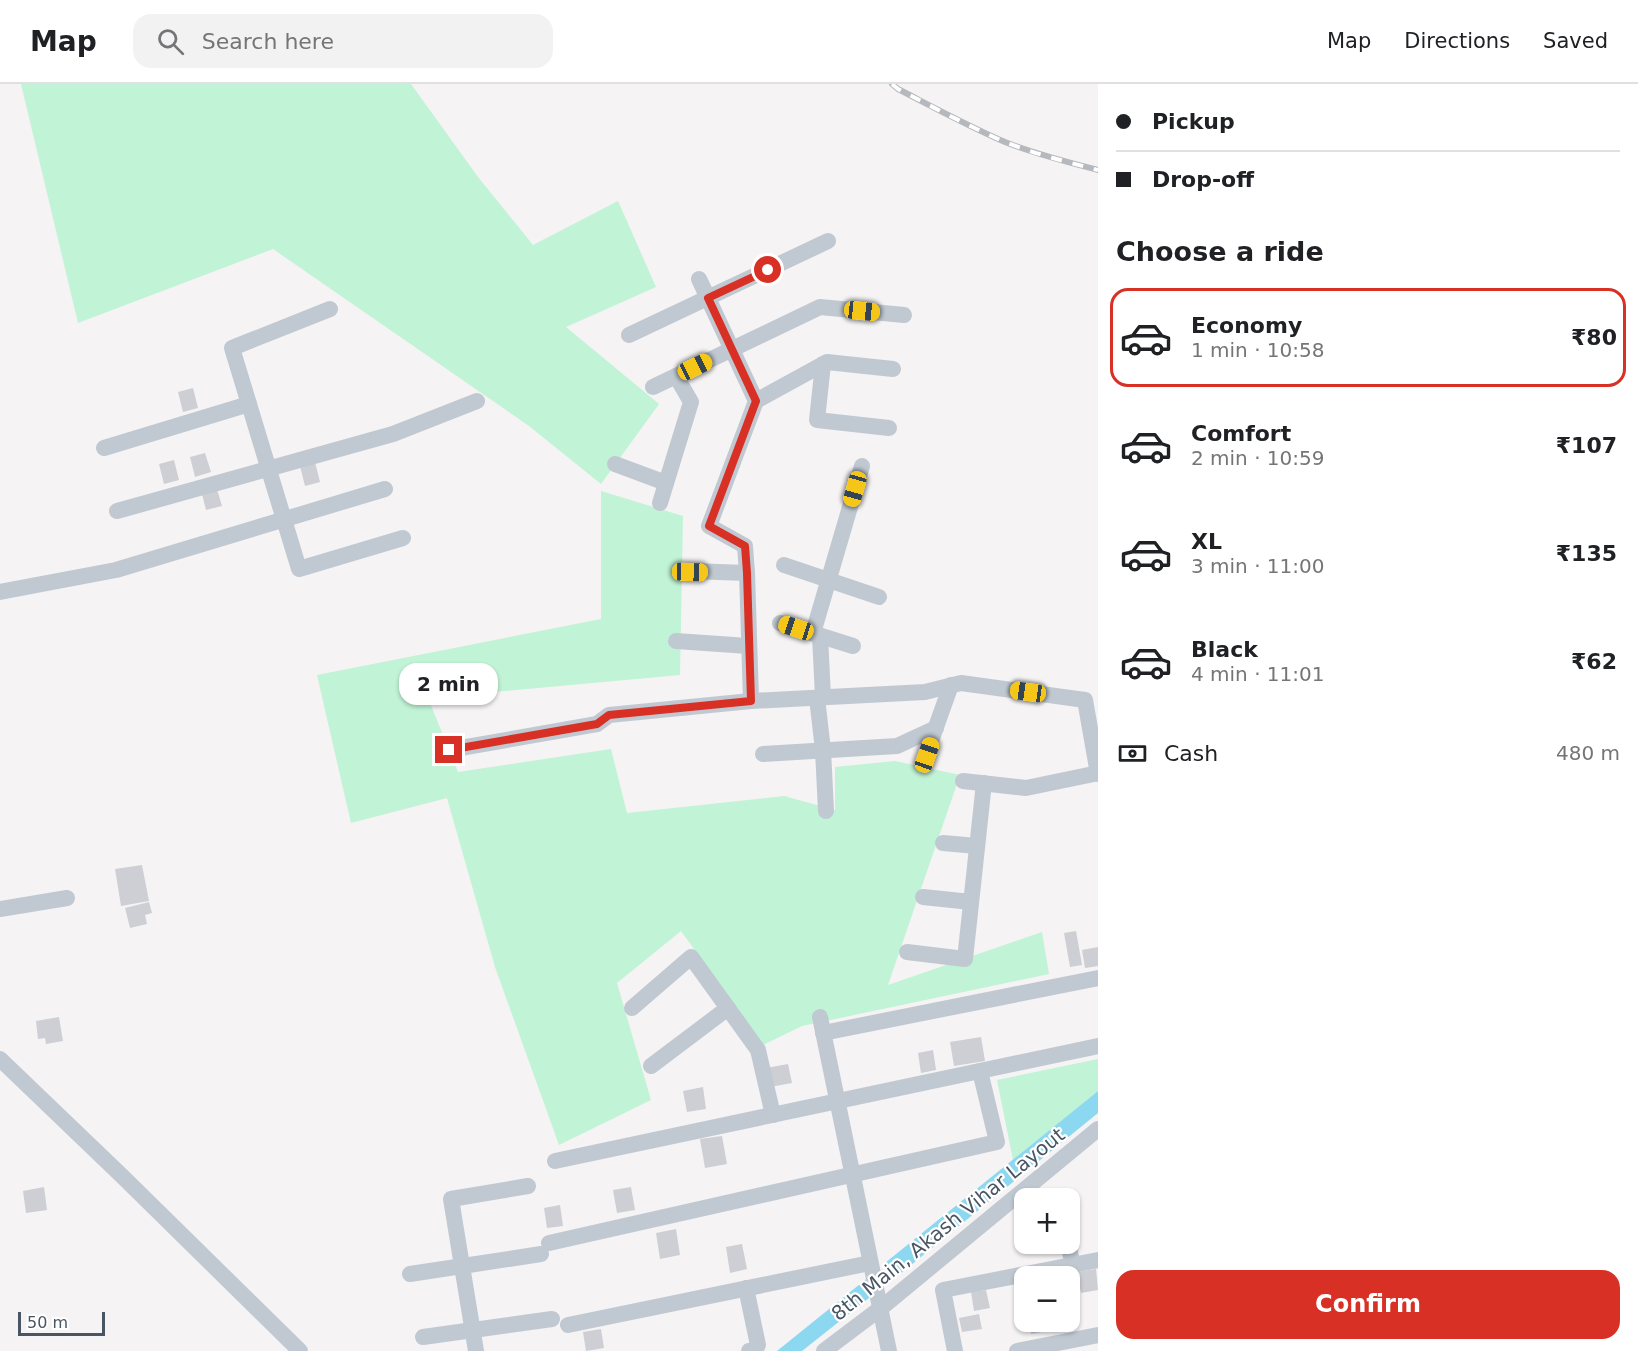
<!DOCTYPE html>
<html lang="en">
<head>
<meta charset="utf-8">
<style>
	body { margin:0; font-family:"DejaVu Sans",sans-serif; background:#f2f2f2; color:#202124; height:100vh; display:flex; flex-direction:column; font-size:22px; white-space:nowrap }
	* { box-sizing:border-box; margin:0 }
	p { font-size:20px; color:#757577 }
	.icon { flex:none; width:33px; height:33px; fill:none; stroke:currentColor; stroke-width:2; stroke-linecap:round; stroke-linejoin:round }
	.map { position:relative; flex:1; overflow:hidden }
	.drawer { display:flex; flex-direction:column; background:#fff; width:540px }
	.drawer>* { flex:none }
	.top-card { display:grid; align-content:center; height:132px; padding:0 18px; background:#fff }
	.fabs { position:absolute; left:1014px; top:1104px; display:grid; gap:12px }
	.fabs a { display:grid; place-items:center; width:66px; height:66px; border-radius:12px; background:#fff; box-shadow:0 2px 4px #0004; font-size:30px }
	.scale { position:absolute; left:18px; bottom:15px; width:87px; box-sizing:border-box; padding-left:6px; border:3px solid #495562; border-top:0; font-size:16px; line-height:21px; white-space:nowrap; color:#495562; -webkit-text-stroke:4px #fff; paint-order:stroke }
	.end { position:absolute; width:27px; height:27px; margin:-14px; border:8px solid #d93025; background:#fff; box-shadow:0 0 0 3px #fff }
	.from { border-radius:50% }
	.bubble { position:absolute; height:42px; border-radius:18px; background:#fff; box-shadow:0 2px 4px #0004; font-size:20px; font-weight:700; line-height:42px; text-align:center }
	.car { position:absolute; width:18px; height:36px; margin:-18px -9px; border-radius:8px; box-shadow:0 0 4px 2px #0007; background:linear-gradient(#f5c518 24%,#345 0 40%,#f5c518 0 76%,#345 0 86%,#f5c518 0) }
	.top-card b { display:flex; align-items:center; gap:21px; height:57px; font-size:22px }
	.top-card b+b { border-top:2px solid #e0e0e0 }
	.top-card i { width:15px; height:15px; background:#202124 }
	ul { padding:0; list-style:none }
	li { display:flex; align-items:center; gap:18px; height:99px; margin:0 12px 9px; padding:0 6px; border:3px solid transparent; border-radius:18px }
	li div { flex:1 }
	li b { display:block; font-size:22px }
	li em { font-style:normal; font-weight:700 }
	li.current { border-color:#d93025 }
	li>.icon { width:54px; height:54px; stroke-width:1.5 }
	h2 { padding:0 18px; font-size:27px; line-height:72px }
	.pay { display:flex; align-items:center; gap:15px; height:66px; padding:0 18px; font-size:22px }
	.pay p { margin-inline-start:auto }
	.action { display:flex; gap:12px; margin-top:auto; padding:12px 18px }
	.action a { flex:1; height:69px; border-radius:18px; background:#d93025; color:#fff; font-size:24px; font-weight:700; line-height:69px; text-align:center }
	header { display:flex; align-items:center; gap:36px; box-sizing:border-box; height:84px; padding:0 30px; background:#fff; border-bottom:2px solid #e0e0e0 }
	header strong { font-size:28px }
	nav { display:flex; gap:33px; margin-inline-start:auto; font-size:21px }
	.search { width:420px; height:54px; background:#f2f2f2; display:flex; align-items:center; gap:15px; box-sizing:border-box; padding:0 21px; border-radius:18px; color:#757577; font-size:22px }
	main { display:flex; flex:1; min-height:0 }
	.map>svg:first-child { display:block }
	.green { fill:#c1f3d6 }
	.water { fill:#8dd8f1 }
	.building { fill:#cdcfd5 }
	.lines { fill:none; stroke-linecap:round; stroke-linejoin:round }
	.minor { stroke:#c0c9d2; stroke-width:16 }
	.rail-casing { stroke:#b5b8bd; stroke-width:6 }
	.rail { stroke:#fff; stroke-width:4; stroke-dasharray:11; stroke-linecap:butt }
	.route { stroke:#d93025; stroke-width:8 }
	.labels { text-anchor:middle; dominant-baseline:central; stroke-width:4.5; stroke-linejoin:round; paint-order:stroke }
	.street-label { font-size:20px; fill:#495562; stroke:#fff }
</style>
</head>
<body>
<header>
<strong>Map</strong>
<div class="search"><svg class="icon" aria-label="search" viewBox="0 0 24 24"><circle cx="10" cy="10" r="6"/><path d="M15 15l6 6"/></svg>Search here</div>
<nav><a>Map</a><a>Directions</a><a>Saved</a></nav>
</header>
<main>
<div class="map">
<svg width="1098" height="1267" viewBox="0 0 1098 1267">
	<rect width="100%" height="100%" fill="#f5f3f3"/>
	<g class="green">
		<polygon points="21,0 411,0 478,93 533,161 618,117 656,203 566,243 659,320 601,400 529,342 273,165 78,239"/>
		<polygon points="601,407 683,432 680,591 428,614 458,688 611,665 627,729 784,712 835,726 835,683 895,677 960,691 888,901 1042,848 1049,890 802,942 763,961 681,847 617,899 651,1016 559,1061 495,883 447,714 351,739 317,591 601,535"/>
		<polygon points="1098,975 1098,1007 1013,1076 997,996"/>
	</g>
	<g class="water">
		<polygon points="1098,1007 1098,1029 889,1199 885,1179"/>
		<polygon points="870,1192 874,1210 802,1267 777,1267"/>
	</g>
	<g class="building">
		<polygon points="193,304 198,324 183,328 178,308"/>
		<polygon points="205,369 211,388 195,393 190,373"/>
		<polygon points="174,376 179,396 164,400 159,380"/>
		<polygon points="315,378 320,398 305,402 300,382"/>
		<polygon points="216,402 222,422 206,426 201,406"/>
		<polygon points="142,781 149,817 121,822 115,785"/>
		<polygon points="149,818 152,829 145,831 147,840 130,844 125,824"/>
		<polygon points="1076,847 1082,881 1070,883 1064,849"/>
		<polygon points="1098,863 1098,882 1085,884 1082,866"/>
		<polygon points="59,933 63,957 46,960 45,954 38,955 36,937"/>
		<polygon points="981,953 985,977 954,982 950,958"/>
		<polygon points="933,966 936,986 921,989 918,969"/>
		<polygon points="788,980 792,999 770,1003 766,984"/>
		<polygon points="703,1003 706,1025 687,1028 683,1007"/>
		<polygon points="722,1052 727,1080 705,1084 700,1055"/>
		<polygon points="44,1103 47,1126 26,1129 23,1107"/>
		<polygon points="631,1103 635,1126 617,1129 613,1106"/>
		<polygon points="560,1121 563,1142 547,1144 544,1124"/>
		<polygon points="676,1145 680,1171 660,1175 656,1149"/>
		<polygon points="742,1160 747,1185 730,1189 726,1163"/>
		<polygon points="1096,1185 1098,1206 1081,1209 1077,1188"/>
		<polygon points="986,1206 990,1224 974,1227 971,1208"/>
		<polygon points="979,1230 982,1245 962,1248 959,1234"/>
		<polygon points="1029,1238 1051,1238 1053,1246 1031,1250"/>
		<polygon points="601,1245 604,1264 586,1267 583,1248"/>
	</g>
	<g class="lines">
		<g class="minor">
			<polyline points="699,195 756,317 709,442 745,462 747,489"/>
			<polyline points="330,225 232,264 299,485 403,454"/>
			<polyline points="629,251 828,157"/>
			<polyline points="823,280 817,336 889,344"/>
			<polyline points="653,303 820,223 904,231"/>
			<polyline points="756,317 827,278 893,285"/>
			<polyline points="104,364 249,320"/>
			<polyline points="615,380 666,399"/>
			<polyline points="660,419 691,318 676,292"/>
			<polyline points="117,427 393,350 477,317"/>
			<polyline points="784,481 879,513"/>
			<polyline points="690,487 747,489 751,617"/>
			<polyline points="0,508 116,486 385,405"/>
			<polyline points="780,539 853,562"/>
			<polyline points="813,549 862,382"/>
			<polyline points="820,552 823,613"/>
			<polyline points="676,557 748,562"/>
			<polyline points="817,614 823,666 826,727"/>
			<polyline points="449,666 597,640 609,631 751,617 925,608 961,599 1085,616 1098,690"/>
			<polyline points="763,670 897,662 936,644"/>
			<polyline points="926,671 951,601"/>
			<polyline points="963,697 1026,704 1098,689"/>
			<polyline points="943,759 977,762"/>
			<polyline points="923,813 971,818"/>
			<polyline points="0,825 67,814"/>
			<polyline points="907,868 965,875 984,699"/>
			<polyline points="632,924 691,873 758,966 773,1031"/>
			<polyline points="820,933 889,1267"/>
			<polyline points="823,949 1098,894"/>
			<polyline points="0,975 122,1092 300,1267"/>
			<polyline points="651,982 728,924"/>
			<polyline points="555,1077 1098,962"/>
			<polyline points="549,1159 997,1058 980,987"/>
			<polyline points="1068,1160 1073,1181"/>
			<polyline points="410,1190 541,1170"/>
			<polyline points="746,1204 758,1261 755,1266 749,1267"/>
			<polyline points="568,1241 870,1179"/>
			<polyline points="423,1253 552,1235"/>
			<polyline points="476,1267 451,1115 528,1102"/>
			<polyline points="824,1267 881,1224 1098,1045"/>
			<polyline points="955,1267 943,1206 1098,1176"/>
			<polyline points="1017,1267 1098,1251"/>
		</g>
		<defs>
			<path id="rail" d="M892,0L898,5C933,23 968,42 1005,58C1035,70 1067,78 1098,86"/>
		</defs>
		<use href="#rail" class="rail-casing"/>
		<use href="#rail" class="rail"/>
	</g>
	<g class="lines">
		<polyline class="route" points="449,666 597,640 609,631 751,617 747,489 745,462 709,442 756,317 708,214 768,186"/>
	</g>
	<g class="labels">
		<g class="street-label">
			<text transform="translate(948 1140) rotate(-39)">8th Main, Akash Vihar Layout</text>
		</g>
	</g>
</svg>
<div class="fabs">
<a>+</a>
<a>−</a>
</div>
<div class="scale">50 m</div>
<i class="end from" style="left:768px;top:186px"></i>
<i class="end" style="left:449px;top:666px"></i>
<div class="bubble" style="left:399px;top:579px;width:99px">2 min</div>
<i class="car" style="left:862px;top:227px;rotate:96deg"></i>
<i class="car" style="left:695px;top:283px;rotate:64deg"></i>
<i class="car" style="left:855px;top:405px;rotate:196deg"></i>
<i class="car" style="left:690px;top:488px;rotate:91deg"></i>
<i class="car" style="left:796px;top:544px;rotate:288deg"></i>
<i class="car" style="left:1028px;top:608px;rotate:278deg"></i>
<i class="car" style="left:927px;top:671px;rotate:19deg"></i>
</div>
<section class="drawer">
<div class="top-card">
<b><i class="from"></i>Pickup</b>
<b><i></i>Drop-off</b>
</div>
<h2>Choose a ride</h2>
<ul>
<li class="current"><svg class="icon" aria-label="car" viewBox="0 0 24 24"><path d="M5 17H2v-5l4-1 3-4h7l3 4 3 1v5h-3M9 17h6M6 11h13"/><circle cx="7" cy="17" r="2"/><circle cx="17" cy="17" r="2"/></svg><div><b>Economy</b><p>1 min · 10:58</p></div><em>₹80</em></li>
<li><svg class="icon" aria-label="car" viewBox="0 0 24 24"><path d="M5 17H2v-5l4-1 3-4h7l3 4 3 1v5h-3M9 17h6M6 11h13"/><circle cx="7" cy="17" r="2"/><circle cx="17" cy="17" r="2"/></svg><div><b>Comfort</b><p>2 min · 10:59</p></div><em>₹107</em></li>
<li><svg class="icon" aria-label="car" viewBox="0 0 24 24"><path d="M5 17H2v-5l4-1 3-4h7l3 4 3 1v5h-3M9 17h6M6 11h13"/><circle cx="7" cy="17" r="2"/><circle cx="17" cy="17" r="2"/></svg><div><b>XL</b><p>3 min · 11:00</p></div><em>₹135</em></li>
<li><svg class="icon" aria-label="car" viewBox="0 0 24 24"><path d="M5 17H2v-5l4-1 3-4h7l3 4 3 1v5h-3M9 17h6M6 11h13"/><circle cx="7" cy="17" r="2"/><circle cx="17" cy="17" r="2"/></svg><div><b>Black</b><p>4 min · 11:01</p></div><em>₹62</em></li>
</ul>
<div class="pay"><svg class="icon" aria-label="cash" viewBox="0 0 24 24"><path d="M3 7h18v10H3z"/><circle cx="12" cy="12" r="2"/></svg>Cash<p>480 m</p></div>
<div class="action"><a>Confirm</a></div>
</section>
</main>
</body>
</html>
